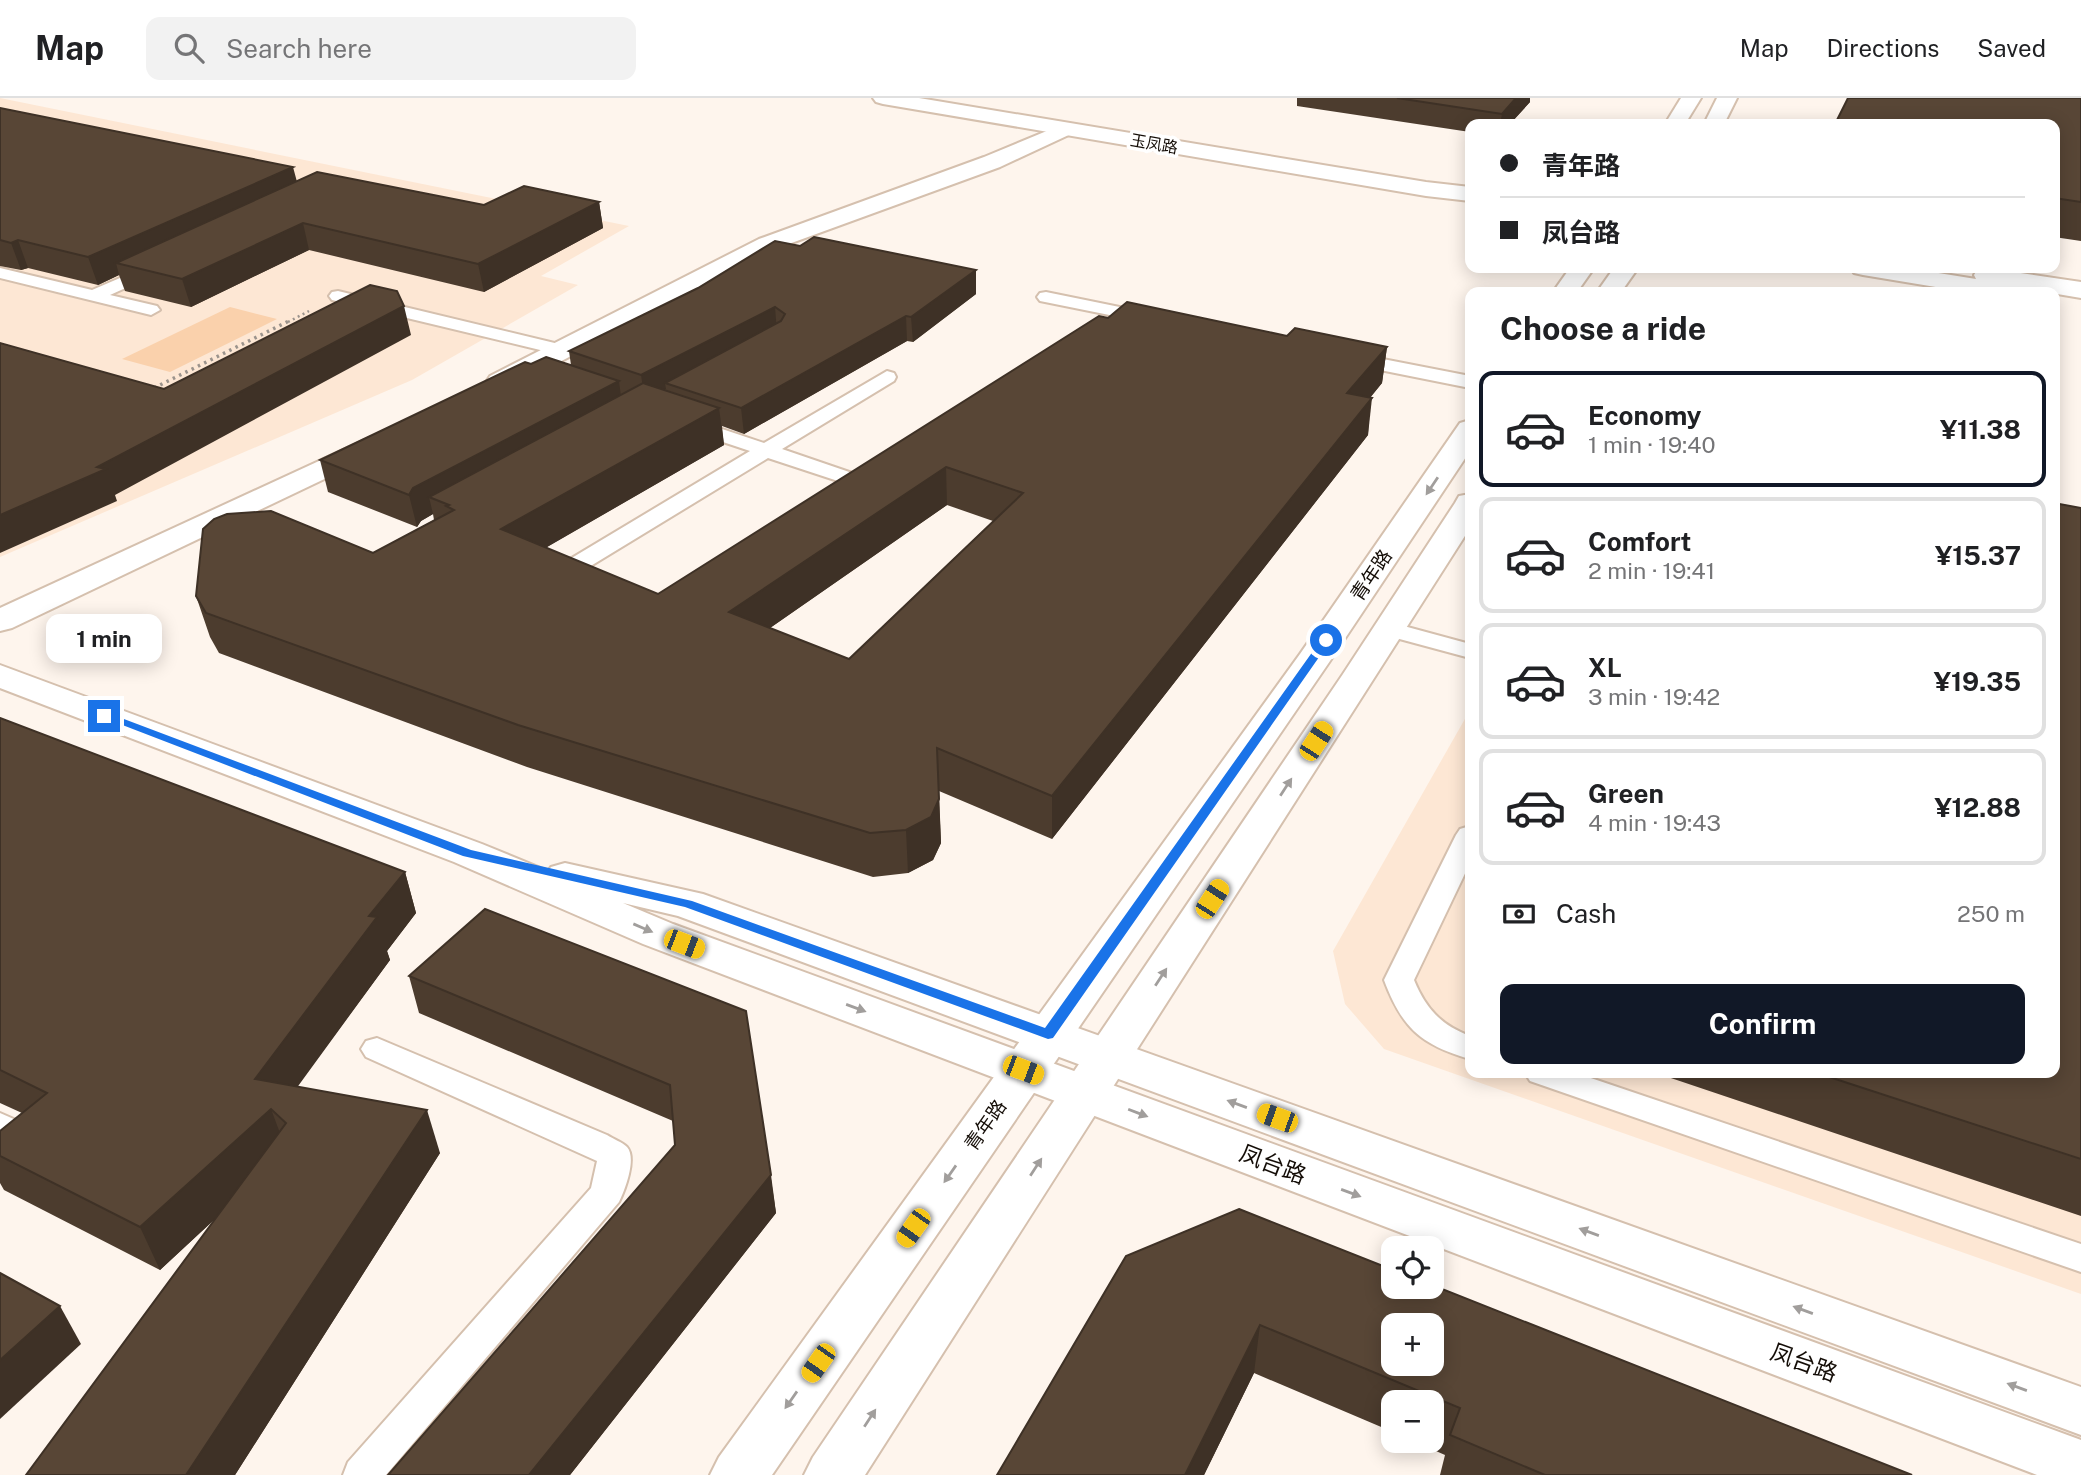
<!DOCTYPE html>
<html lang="en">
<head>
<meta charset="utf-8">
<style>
	body { margin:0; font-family:"Public Sans","Noto Sans SC",sans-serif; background:#f2f2f2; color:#202124; height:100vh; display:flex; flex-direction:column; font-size:26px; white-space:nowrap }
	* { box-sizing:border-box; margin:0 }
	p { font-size:23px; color:#757577 }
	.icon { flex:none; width:38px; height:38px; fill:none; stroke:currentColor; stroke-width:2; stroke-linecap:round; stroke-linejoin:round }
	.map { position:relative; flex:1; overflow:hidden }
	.side { position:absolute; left:1465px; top:189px; width:595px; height:791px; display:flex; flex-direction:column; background:#fff; border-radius:14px; box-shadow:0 4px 18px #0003 }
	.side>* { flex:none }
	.top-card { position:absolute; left:1465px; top:21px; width:595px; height:154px; border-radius:14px; box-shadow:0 4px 18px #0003; display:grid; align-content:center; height:154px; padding:0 35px; background:#fff }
	.fabs { position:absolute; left:1381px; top:1138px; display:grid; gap:14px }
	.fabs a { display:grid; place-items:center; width:63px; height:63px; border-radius:14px; background:#fff; box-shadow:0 4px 18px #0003; font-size:35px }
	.end { position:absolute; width:32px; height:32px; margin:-16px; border:9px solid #1a73e8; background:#fff; box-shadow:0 0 0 4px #fff }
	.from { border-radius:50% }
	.bubble { position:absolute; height:49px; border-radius:14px; background:#fff; box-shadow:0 4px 18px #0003; font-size:23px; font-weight:700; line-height:49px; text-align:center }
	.car { position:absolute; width:21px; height:42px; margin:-21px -10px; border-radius:9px; box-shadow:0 0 5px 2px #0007; background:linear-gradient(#f5c518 24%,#345 0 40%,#f5c518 0 76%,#345 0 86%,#f5c518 0) }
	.top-card b { display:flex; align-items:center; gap:24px; height:66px; font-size:26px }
	.top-card b+b { border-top:2px solid #e0e0e0 }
	.top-card i { width:18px; height:18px; background:#202124 }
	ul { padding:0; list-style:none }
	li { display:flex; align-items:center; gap:21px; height:116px; margin:0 14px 10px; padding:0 21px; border:4px solid #e0e0e0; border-radius:14px }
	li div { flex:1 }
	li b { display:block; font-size:26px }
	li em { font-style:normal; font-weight:700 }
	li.selected { border-color:#111827 }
	li>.icon { width:63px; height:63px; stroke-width:1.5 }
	h2 { padding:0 35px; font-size:32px; line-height:84px }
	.pay { display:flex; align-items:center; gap:18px; height:77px; padding:0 35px; font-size:26px }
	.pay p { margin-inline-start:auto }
	.cta { display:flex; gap:14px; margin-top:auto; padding:14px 35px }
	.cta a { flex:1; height:80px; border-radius:14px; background:#111827; color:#fff; font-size:28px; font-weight:700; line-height:80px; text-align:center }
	header { display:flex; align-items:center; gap:42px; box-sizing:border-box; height:98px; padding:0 35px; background:#fff; border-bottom:2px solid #e0e0e0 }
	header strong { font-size:33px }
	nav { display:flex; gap:38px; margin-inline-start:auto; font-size:24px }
	.search { width:490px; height:63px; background:#f2f2f2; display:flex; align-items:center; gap:18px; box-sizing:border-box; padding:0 24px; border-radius:14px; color:#757577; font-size:26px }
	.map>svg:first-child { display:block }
	.built { fill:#fde7d4 }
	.green { fill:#fad1ac }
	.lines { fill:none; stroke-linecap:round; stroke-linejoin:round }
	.lane-casing { stroke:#d5c0ae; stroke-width:4 }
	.street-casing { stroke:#d5c0ae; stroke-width:4 }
	.secondary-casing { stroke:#d5c0ae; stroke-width:4 }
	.path-far1 { stroke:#9b938c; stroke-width:2.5; stroke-dasharray:2 3.5; stroke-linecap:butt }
	.path { stroke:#9b938c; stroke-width:3.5; stroke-dasharray:2.5 4.5; stroke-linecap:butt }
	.lane { fill:#fff; fill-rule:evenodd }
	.street { fill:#fff; fill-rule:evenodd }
	.secondary { fill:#fff; fill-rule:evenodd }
	.wall { fill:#4c3c2e; fill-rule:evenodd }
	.shaded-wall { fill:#3e3126 }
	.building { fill:#584636; stroke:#3e3126; stroke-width:2; fill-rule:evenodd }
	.oneway { fill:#a19e9c }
	.route { fill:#1a73e8 }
	.labels { text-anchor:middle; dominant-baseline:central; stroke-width:7; stroke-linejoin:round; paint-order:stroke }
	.far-street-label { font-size:16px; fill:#140d07; stroke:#fff }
	.street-label { font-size:19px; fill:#140d07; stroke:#fff }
	.near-street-label { font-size:23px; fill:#140d07; stroke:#fff }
</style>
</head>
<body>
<header>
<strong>Map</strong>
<div class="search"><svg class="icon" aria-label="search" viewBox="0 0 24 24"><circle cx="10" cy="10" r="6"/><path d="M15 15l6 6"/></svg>Search here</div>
<nav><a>Map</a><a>Directions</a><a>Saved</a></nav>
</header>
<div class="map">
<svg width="2081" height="1377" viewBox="0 0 2081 1377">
	<rect width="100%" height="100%" fill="#fef5ed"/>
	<g class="built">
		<polygon points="0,0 629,128 541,178 578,187 412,282 0,459"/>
		<polygon points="2081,431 2081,1196 1384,951 1345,906 1333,853 1470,612 1470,975 2054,975"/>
	</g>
	<polygon class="green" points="230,209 277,221 170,274 122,261"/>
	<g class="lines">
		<defs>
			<g id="lane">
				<polygon points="155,165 161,166 163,170 161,174 110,197 157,208 160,212 151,217 0,180 0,170 92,192"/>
				<polygon points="338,193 567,248 570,252 561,257 332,202 329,198 332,194"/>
				<polygon points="1046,194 1149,215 1158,220 1149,225 1040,203 1037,199 1040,195"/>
				<polygon points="1352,255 1470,278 1470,290 1345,265 1343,261"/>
				<polygon points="887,273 894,275 896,279 894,283 782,351 858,377 861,381 858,385 844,385 768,360 566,483 550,483 547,478 550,473 750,353 684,331 681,327 684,323 698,323 764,345"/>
				<polygon points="1389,524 1470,546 1470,560 1381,536 1377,531 1381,526"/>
				<path d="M1470,728V765L1414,882C1426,911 1441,927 1470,938V961C1421,947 1402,930 1384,882L1456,737L1460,731Z"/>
				<path d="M377,940L607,1037C613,1041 622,1044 627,1049C637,1060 625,1092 619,1104L386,1377H343L348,1364L591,1090L597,1063L366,959L361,951L366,943Z"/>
				<polygon points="1525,975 1576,975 2081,1146 2081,1174 1530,983"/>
				<polygon points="0,1015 32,1029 36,1038 32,1047 20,1051 0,1042"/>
			</g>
			<g id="street">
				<polygon points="1681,0 1701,0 1685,26 1665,26"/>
				<polygon points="1717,0 1737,0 1724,26 1704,26"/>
				<polygon points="1066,25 1073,27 1076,31 1073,35 1000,69 775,151 510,290 500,292 490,290 486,284 490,278 759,141 984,59"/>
				<polygon points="371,339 381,342 386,348 381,354 12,530 0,533 0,510"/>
				<polygon points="0,567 482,746 548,773 551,769 565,765 703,796 2081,1289 2081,1337 678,818 623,805 673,826 2081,1342 2081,1377 2037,1377 643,846 454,764 0,590"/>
			</g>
			<g id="secondary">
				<polygon points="873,0 919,0 1426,84 1470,89 1470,103 1426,98 883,6 876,4"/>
				<polygon points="1570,170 1594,170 1577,194 1553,194"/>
				<polygon points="1614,170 1638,170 1621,194 1597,194"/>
				<polygon points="1851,170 1907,170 1976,181 1974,177 1977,172 1987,170 2081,184 2081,200 2021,190 2023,194 1966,194 1863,177 1854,175"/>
				<polygon points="1470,322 1470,353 1330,563 772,1377 710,1377 719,1359 1300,556 1460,325"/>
				<polygon points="1470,396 1470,430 865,1377 804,1377 813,1359 1343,576 1455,405 1459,398"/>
			</g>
		</defs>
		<use href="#lane" class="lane-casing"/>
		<use href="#street" class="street-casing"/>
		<use href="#secondary" class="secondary-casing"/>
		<polyline class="path-far1" points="288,224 309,213"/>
		<polyline class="path" points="154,290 291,222"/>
		<use href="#lane" class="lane"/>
		<use href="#street" class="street"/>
		<use href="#secondary" class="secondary"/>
	</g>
	<g class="wall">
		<polygon points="1297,0 1530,0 1530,4 1510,26 1470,26 1470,34 1297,8"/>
		<polygon points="2081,0 2081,143 2054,139 2054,26"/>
		<polygon points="0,10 297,83 484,107 599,104 603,130 484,194 309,152 191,209 125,193 119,177 98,187 28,170 21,172 0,168"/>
		<path d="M698,190L976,196L913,244L907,243L744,336L722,328L724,347L545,450L658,496L1108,220L1287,238L1387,249L1382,285L1370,300L1368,337L1052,741L939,693L941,745L933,762L908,775L873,779L527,669L219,555L210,539L196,498L373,455L434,422L433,416L421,423L417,429L328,394L320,362L531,266L571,267L569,253ZM947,407L993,423L849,561L770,530Z"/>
		<polygon points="2081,410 2081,1118 1656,975 2054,975"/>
		<polygon points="0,620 405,774 416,815 387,853 390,862 297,988 440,1055 235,1377 26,1377 215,1121 160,1172 4,1092 0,1085 0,1033 22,1015 0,1005"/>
		<polygon points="409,878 746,913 776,1115 570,1377 388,1377 675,1047 673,1023 419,915"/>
		<polygon points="1126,1158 1912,1377 1440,1377 1445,1357 1411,1342 1432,1342 1432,1304 1393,1304 1393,1334 1254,1275 1204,1377 997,1377"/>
	</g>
	<g class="shaded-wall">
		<polygon points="1516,0 1530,0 1530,4 1510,26 1500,26 1502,16"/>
		<polygon points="293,69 300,95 116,165 119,177 98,187 88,159"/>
		<polygon points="599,104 603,130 484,194 478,166"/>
		<polygon points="303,125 309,152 191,209 182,181"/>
		<polygon points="18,142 28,170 21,172 11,145"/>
		<polygon points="976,172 976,196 913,244 911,219"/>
		<polygon points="404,208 411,237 115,397 117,403 0,455 0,417"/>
		<polygon points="775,209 777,234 665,285 666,291 645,302 641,277"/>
		<polygon points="906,218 907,243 744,336 741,310"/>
		<polygon points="1387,249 1382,285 1343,332 1347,295"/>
		<polygon points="619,283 623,314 429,399 433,416 421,423 417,429 409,397 413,390"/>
		<polygon points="1372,300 1368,337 1052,741 1052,698"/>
		<polygon points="719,310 724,347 509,471 501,431"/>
		<polygon points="946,369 947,407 734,555 729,514"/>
		<polygon points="939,701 941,745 933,762 908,775 906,732"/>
		<polygon points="405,774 416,815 387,853 390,862 277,1017 271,1011 287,1054 160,1172 140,1129 255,981 369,818"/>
		<polygon points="427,1012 440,1055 235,1377 186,1377"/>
		<polygon points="771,1077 776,1115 570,1377 529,1377"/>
		<polygon points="60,1208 81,1246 0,1321 0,1262"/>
		<polygon points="1260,1227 1254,1275 1204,1377 1185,1377"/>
	</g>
	<g class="building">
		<polygon points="1397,0 1516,0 1502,16"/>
		<polygon points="1848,0 2081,0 2081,104 2054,100 2054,26 1835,26"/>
		<polygon points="0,10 293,69 88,159 18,142 11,145 0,142"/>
		<polygon points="317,74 484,107 524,88 599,104 478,166 303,125 182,181 116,165"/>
		<polygon points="814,139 976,172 911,219 906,218 741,310 665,285 781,223 785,216 775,209 641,277 569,253 698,190 775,143 800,148"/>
		<polygon points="370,187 397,193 404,208 97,369 106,371 0,417 0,245 164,291"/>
		<path d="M1127,204L1287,238L1295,230L1387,249L1347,295L1372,300L1052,698L937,650L939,701L931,719L906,732L870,735L518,627L206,515L196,498L203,431L214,421L227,416L271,413L373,455L454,412L446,408L449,407L429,399L643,285L719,310L501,431L658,496L1099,218L1108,220ZM946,369L1023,395L849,561L729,514Z"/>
		<polygon points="546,259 619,283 413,390 409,397 320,362 525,264 531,266"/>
		<polygon points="2054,405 2081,410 2081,1061 1817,975 2054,975"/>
		<polygon points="0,620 405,774 369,818 377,819 255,981 427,1012 186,1377 26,1377 286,1025 271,1011 140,1129 0,1058 0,1033 47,995 0,972"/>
		<polygon points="485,811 746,913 771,1077 529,1377 388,1377 675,1047 670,987 409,878"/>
		<path d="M1239,1111L1393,1172V1188H1432V1187L1912,1377H1545L1450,1337L1460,1310L1260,1227L1185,1377H997L1126,1158ZM1393,1227H1432V1265H1393Z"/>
		<polygon points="0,1175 60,1208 0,1262"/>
	</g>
	<defs><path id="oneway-solid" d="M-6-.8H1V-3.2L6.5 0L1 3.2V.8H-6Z" transform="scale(1.75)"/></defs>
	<g class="oneway">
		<use href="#oneway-solid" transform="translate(1432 388) rotate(124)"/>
		<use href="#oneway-solid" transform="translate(1286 689) rotate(-57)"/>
		<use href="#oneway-solid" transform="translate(643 830) rotate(23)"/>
		<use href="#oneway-solid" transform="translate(1161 879) rotate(-57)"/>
		<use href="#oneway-solid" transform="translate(856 910) rotate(20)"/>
		<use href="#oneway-solid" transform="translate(1237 1006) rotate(-160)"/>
		<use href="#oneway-solid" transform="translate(1138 1015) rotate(21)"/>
		<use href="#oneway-solid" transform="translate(1036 1069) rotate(-57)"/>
		<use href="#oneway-solid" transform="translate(950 1076) rotate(125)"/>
		<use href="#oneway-solid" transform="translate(1351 1095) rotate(20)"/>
		<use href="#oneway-solid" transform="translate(1589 1134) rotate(-160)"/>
		<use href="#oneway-solid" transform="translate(1803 1212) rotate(-160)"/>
		<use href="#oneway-solid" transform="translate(2017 1289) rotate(-160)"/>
		<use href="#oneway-solid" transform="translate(791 1302) rotate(125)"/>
		<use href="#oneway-solid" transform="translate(870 1320) rotate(-57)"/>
	</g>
	<polygon class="route" points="1323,539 1331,542 1053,940 1048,941 685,809 463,758 99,618 108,615 471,752 692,803 1045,930"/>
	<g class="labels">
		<g class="far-street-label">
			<text transform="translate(1154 46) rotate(10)">玉凤路</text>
		</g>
		<g class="street-label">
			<text transform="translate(1371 477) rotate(-56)">青年路</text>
			<text transform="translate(985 1027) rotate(-55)">青年路</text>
		</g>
		<g class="near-street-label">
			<text transform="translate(1273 1066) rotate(21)">凤台路</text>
			<text transform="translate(1804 1264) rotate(20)">凤台路</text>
		</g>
	</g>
</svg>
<div class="fabs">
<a><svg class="icon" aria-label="locate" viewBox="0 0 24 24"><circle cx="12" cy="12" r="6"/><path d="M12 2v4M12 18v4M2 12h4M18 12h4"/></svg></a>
<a>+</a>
<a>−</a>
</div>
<i class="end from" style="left:1326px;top:542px"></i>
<i class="end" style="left:104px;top:618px"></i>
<div class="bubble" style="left:46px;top:516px;width:116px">1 min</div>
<i class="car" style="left:1316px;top:643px;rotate:33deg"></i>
<i class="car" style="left:1212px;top:801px;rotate:33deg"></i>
<i class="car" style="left:684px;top:846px;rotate:111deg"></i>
<i class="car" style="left:1023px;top:972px;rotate:111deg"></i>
<i class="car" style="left:1277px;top:1020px;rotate:290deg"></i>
<i class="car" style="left:913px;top:1130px;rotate:215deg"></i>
<i class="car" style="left:818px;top:1265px;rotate:215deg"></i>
<div class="top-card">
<b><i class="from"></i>青年路</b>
<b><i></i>凤台路</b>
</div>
<section class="side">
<h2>Choose a ride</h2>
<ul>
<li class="selected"><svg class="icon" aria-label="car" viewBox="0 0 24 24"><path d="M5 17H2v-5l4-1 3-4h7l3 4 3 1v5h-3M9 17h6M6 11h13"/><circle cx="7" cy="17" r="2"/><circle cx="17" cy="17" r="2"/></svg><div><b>Economy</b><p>1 min · 19:40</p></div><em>¥11.38</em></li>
<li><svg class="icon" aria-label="car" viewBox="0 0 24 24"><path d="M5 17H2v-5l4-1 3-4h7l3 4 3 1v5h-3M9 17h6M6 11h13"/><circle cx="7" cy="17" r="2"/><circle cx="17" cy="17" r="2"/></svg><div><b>Comfort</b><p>2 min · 19:41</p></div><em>¥15.37</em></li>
<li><svg class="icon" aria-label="car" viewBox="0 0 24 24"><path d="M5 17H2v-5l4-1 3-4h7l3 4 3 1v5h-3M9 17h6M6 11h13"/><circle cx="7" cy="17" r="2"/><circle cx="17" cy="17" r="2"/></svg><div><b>XL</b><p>3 min · 19:42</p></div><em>¥19.35</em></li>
<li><svg class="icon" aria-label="car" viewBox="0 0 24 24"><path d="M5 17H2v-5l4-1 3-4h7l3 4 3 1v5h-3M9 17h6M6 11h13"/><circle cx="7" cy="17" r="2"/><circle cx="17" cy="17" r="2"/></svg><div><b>Green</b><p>4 min · 19:43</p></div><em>¥12.88</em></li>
</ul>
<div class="pay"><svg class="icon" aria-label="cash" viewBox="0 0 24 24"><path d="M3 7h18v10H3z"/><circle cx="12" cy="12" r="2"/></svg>Cash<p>250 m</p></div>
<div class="cta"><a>Confirm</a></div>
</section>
</div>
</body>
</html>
